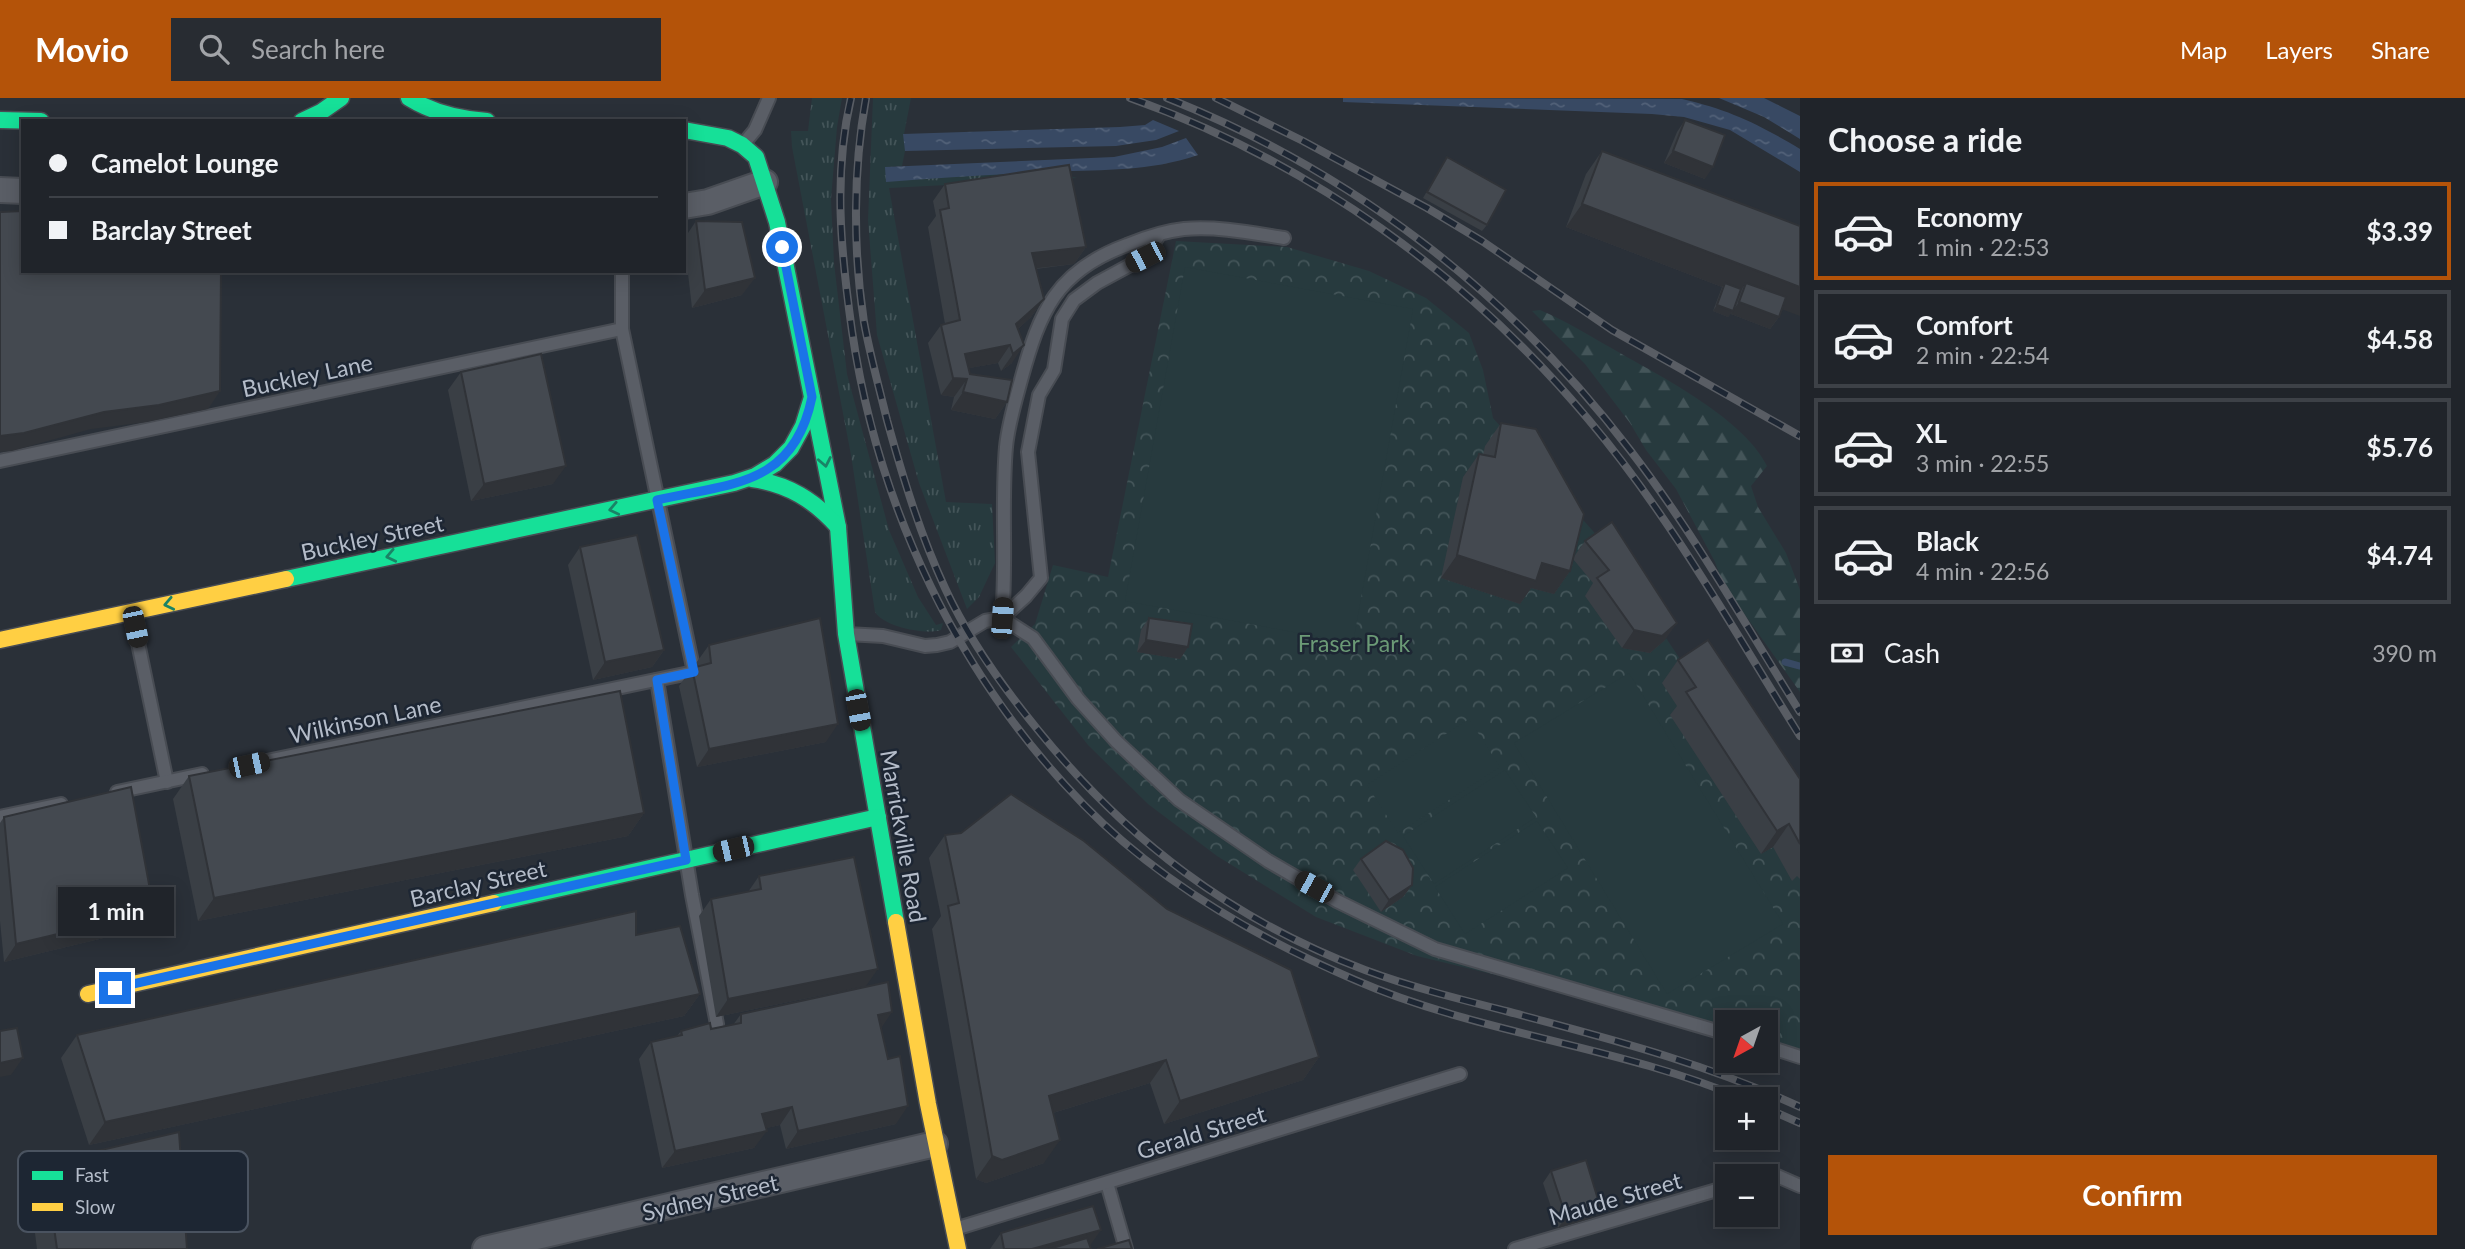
<!DOCTYPE html>
<html lang="en">
<head>
<meta charset="utf-8">
<style>
	body { margin:0; font-family:Lato,sans-serif; background:#282c32; color:#f1f3f6; height:100vh; display:flex; flex-direction:column; font-size:26px; white-space:nowrap }
	* { box-sizing:border-box; margin:0 }
	p { font-size:23px; color:#a2a4a8 }
	.icon { flex:none; width:38px; height:38px; fill:none; stroke:currentColor; stroke-width:2; stroke-linecap:round; stroke-linejoin:round }
	.map { position:relative; flex:1; overflow:hidden }
	.side { display:flex; flex-direction:column; background:#20242a; width:665px }
	.side>* { flex:none }
	.guide { position:absolute; left:21px; top:21px; width:665px; height:154px; border-radius:0px; box-shadow:0 4px 18px #0003,0 0 0 2px #3d4147; display:grid; align-content:center; height:154px; padding:0 28px; background:#20242a }
	.needle { width:46px; rotate:220deg }
	.buttons { position:absolute; left:1715px; top:912px; display:grid; gap:14px }
	.buttons a { display:grid; place-items:center; width:63px; height:63px; border-radius:0px; background:#20242a; box-shadow:0 4px 18px #0003,0 0 0 2px #3d4147; font-size:35px }
	.end { position:absolute; width:32px; height:32px; margin:-16px; border:9px solid #1a73e8; background:#fff; box-shadow:0 0 0 4px #fff }
	.from { border-radius:50% }
	.bubble { position:absolute; height:49px; border-radius:0px; background:#20242a; box-shadow:0 4px 18px #0003,0 0 0 2px #3d4147; font-size:23px; font-weight:700; line-height:49px; text-align:center }
	.car { position:absolute; width:21px; height:42px; margin:-21px -10px; border-radius:9px; box-shadow:0 0 5px 2px #0007; background:linear-gradient(#222 24%,#8ab4d8 0 40%,#222 0 76%,#8ab4d8 0 86%,#222 0) }
	.guide b { display:flex; align-items:center; gap:24px; height:66px; font-size:26px }
	.guide b+b { border-top:2px solid #3d4147 }
	.guide i { width:18px; height:18px; background:#f1f3f6 }
	ul { padding:0; list-style:none }
	li { display:flex; align-items:center; gap:21px; height:98px; margin:0 14px 10px; padding:0 14px; border:4px solid #3d4147; border-radius:0px }
	li div { flex:1 }
	li b { display:block; font-size:26px }
	li em { font-style:normal; font-weight:700 }
	li.current { border-color:#b45309 }
	li>.icon { width:63px; height:63px; stroke-width:1.5 }
	h2 { padding:0 28px; font-size:32px; line-height:84px }
	.pay { display:flex; align-items:center; gap:18px; height:77px; padding:0 28px; font-size:26px }
	.pay p { margin-inline-start:auto }
	.button { display:flex; gap:14px; margin-top:auto; padding:14px 28px }
	.button a { flex:1; height:80px; border-radius:0px; background:#b45309; color:#fff; font-size:28px; font-weight:700; line-height:80px; text-align:center }
	header { display:flex; align-items:center; gap:42px; box-sizing:border-box; height:98px; padding:0 35px; background:#b45309; color:#fff }
	header strong { font-size:33px }
	nav { display:flex; gap:38px; margin-inline-start:auto; font-size:24px }
	.search { width:490px; height:63px; background:#282c32; display:flex; align-items:center; gap:18px; box-sizing:border-box; padding:0 24px; border-radius:0px; color:#a2a4a8; font-size:26px }
	main { display:flex; flex:1; min-height:0 }
	.map>svg:first-child { display:block }
	.grass { fill:url(#grass-tufts) }
	.forest { fill:url(#forest-firs) }
	.park { fill:url(#park-crowns) }
	.pitch { fill:#273a3e }
	.water { fill:url(#water-ripples) }
	.lines { fill:none; stroke-linecap:round; stroke-linejoin:round }
	.stream { stroke:#384963; stroke-width:7 }
	.lane-casing { stroke:#484c53; stroke-width:16 }
	.street-casing { stroke:#484c53; stroke-width:28 }
	.fast-casing { stroke:#484c53; stroke-width:19 }
	.slow-casing { stroke:#484c53; stroke-width:19 }
	.lane { stroke:#5a5e66; stroke-width:12 }
	.street { stroke:#5a5e66; stroke-width:24 }
	.fast { stroke:#16e098; stroke-width:16 }
	.slow { stroke:#ffcf43; stroke-width:16 }
	.rail-casing { stroke:#595d64; stroke-width:8 }
	.rail { stroke:#1d2633; stroke-width:5; stroke-dasharray:16; stroke-linecap:butt }
	.wall { fill:#3a3f45 }
	.shaded-wall { fill:#303338 }
	.building { fill:#444950; stroke:#303338; stroke-width:2 }
	.oneway { stroke:#1a8366 }
	.route { stroke:#1a73e8; stroke-width:9 }
	.labels { text-anchor:middle; dominant-baseline:central; stroke-width:5; stroke-linejoin:round; paint-order:stroke }
	.street-label { font-size:23px; fill:#b4bcc9; stroke:#1d2633 }
	.park-label { font-size:23px; fill:#6b9a76; stroke:#1d2633 }
	.key { fill:#1d2633; stroke:#4a5360; stroke-width:2 }
	.key-label { font-size:19px; fill:#b4bcc9 }
</style>
</head>
<body>
<header>
<strong>Movio</strong>
<div class="search"><svg class="icon" aria-label="search" viewBox="0 0 24 24"><circle cx="10" cy="10" r="6"/><path d="M15 15l6 6"/></svg>Search here</div>
<nav><a>Map</a><a>Layers</a><a>Share</a></nav>
</header>
<main>
<div class="map">
<svg width="1800" height="1151" viewBox="0 0 1800 1151">
	<defs>
		<pattern id="grass-tufts" width="24" height="20" patternUnits="userSpaceOnUse" patternTransform="scale(1.75)"><rect width="24" height="20" fill="#273a3e"/><path d="M3 7l-1-3M5 7V3M7 7l1-3M15 17l-1-3M17 17v-4M19 17l1-3" fill="none" stroke="#445559"/></pattern>
		<pattern id="forest-firs" width="22" height="20" patternUnits="userSpaceOnUse" patternTransform="scale(1.75)"><rect width="22" height="20" fill="#273a3e"/><path d="M5 1l3.5 6h-7zM16 11l3.5 6h-7z" fill="#445559"/></pattern>
		<pattern id="park-crowns" width="20" height="18" patternUnits="userSpaceOnUse" patternTransform="scale(1.75)"><rect width="20" height="18" fill="#273a3e"/><path d="M2 6a3 3 0 1 1 6 0M12 15a3 3 0 1 1 6 0" fill="none" stroke="#445559"/></pattern>
		<pattern id="water-ripples" width="26" height="14" patternUnits="userSpaceOnUse" patternTransform="scale(1.75)"><rect width="26" height="14" fill="#384963"/><path d="M2 4q2-2 4 0t4 0M15 11q2-2 4 0t4 0" fill="none" stroke="#526178"/></pattern>
	</defs>
	<rect width="100%" height="100%" fill="#2a3038"/>
	<g class="grass">
		<path d="M812,0H842L837,29L831,101L834,165L847,276L889,432L918,499L936,527L943,525L941,532C926,537 884,529 875,514L851,357L792,49L791,33H808Z"/>
		<polygon points="873,0 911,0 904,36 905,53 902,68 886,69 1054,74 1077,80 889,90 946,404 992,406 995,465 979,499 967,511 919,385 877,237 868,122"/>
	</g>
	<path class="forest" d="M1540,212C1569,224 1593,240 1620,255C1664,280 1745,322 1767,368L1751,388L1758,409L1786,455L1800,492V594L1723,486L1715,464L1676,391L1646,352L1630,325L1585,266L1532,213Z"/>
	<polygon class="park" points="1176,143 1287,149 1369,173 1426,200 1469,235 1483,272 1493,320 1600,441 1800,741 1800,951 1766,943 1766,924 1727,924 1727,933 1417,858 1316,819 1217,758 1148,706 1088,647 1011,549 1035,526 1053,467 1108,479"/>
	<g class="pitch">
		<polygon points="1185,169 1413,211 1353,545 1125,503"/>
		<polygon points="1629,575 1783,826 1667,896 1514,645"/>
		<polygon points="1469,621 1500,669 1398,735 1367,687"/>
		<polygon points="1505,672 1536,719 1434,786 1403,738"/>
		<polygon points="1537,723 1568,770 1465,836 1435,789"/>
	</g>
	<g class="water">
		<path d="M1343,0L1682,1C1730,12 1758,26 1800,51V74L1730,32L1684,19L1652,16L1343,4Z"/>
		<polygon points="1719,0 1764,0 1800,18 1800,41 1764,19"/>
		<polygon points="1153,22 1179,33 1156,42 1116,48 905,53 903,36 1120,29 1145,27"/>
		<path d="M1186,40L1198,57C1148,74 1106,71 1054,74C998,76 942,80 886,84L885,69L1114,59L1162,49Z"/>
	</g>
	<g class="lines">
		<polyline class="stream" points="1785,564 1800,568"/>
		<defs>
			<g id="lane">
				<polyline points="745,44 755,32 769,0"/>
				<polyline points="1159,137 1145,159 1097,185 1074,202 1062,221 1054,272 1039,297 1028,354 1041,480 1026,498 1002,520 1033,540 1078,601 1116,643 1179,702 1268,763 1337,803 1435,851 1727,936"/>
				<polyline points="0,363 622,231"/>
				<polyline points="132,516 167,684"/>
				<path d="M847,536L883,538L925,548L937,547L950,544L985,523L1002,520C1007,464 1001,406 1006,349C1008,327 1015,304 1021,282C1040,213 1056,173 1127,147C1144,140 1165,133 1184,131C1217,128 1252,135 1284,140"/>
				<polyline points="657,582 692,797 717,926"/>
				<polyline points="257,665 694,574 622,231 622,173"/>
				<polyline points="117,694 202,676"/>
				<polyline points="0,719 61,706"/>
				<polyline points="1766,948 1800,959"/>
				<polyline points="1766,1078 1775,1077 1800,1088"/>
				<polyline points="1107,1085 1126,1151"/>
				<polyline points="955,1131 1460,976"/>
				<polyline points="1515,1151 1727,1089"/>
			</g>
			<g id="street">
				<polyline points="0,92 23,93"/>
				<polyline points="684,108 708,104 765,84"/>
				<polyline points="485,1151 935,1046"/>
			</g>
			<g id="fast">
				<path d="M409,0C433,15 459,21 487,23"/>
				<polyline points="0,22 41,23"/>
				<polyline points="302,23 321,14 341,0"/>
				<polyline points="812,299 838,429 846,536 896,824"/>
				<path d="M752,381C788,386 814,402 838,429"/>
				<polyline points="286,481 734,385 755,378 775,366 791,350 803,328 812,299 777,124 756,59 742,47 728,40 684,32"/>
				<polyline points="494,805 878,719"/>
			</g>
			<g id="slow">
				<polyline points="0,542 286,481"/>
				<polyline points="896,824 928,1006 958,1151"/>
				<polyline points="88,896 494,805"/>
			</g>
		</defs>
		<use href="#lane" class="lane-casing"/>
		<use href="#street" class="street-casing"/>
		<use href="#fast" class="fast-casing"/>
		<use href="#slow" class="slow-casing"/>
		<use href="#lane" class="lane"/>
		<use href="#street" class="street"/>
		<use href="#fast" class="fast"/>
		<use href="#slow" class="slow"/>
		<defs>
			<g id="rail">
				<path d="M851,0C833,77 841,155 852,233C878,410 958,578 1084,707C1158,783 1257,840 1355,882C1479,936 1619,948 1744,1001"/>
				<path d="M866,0C853,72 853,152 864,224C870,257 879,289 887,322C903,380 920,436 945,490C969,542 1002,588 1038,632C1127,742 1232,822 1365,872C1411,889 1459,901 1506,913C1606,940 1706,965 1800,1009"/>
				<path d="M1130,0C1308,63 1468,177 1588,321C1670,418 1733,531 1800,638"/>
				<path d="M1167,0C1351,73 1510,195 1630,352C1693,434 1745,526 1800,614"/>
				<polyline points="1216,0 1303,43 1427,110 1482,143 1612,232 1800,338"/>
				<polyline points="1766,1010 1800,1025"/>
			</g>
		</defs>
		<use href="#rail" class="rail-casing"/>
		<use href="#rail" class="rail"/>
	</g>
	<g class="wall">
		<polygon points="1685,22 1705,81 1664,65 1677,34"/>
		<polygon points="1602,53 1781,211 1779,219 1770,231 1731,216 1732,214 1728,219 1713,213 1722,189 1566,129 1586,76"/>
		<polygon points="1447,59 1487,127 1482,133 1423,100"/>
		<polygon points="945,86 1086,149 1074,166 1036,171 1044,201 1031,219 1018,231 1012,265 1001,273 998,265 969,270 970,276 1007,304 995,321 951,312 954,299 941,297 928,245 941,227 945,226 928,129 936,118 933,103"/>
		<polygon points="696,123 742,197 692,210 684,141"/>
		<polygon points="461,274 553,386 471,403 448,292"/>
		<polygon points="1501,325 1573,460 1585,443 1665,542 1650,555 1622,550 1585,498 1593,485 1573,461 1570,473 1554,496 1531,490 1520,506 1441,480 1463,379 1479,356 1483,357 1485,348"/>
		<polygon points="580,449 664,552 652,569 593,582 568,467"/>
		<polygon points="1149,520 1188,549 1180,561 1137,554 1141,532"/>
		<polygon points="709,547 826,644 697,669 679,588 692,570 697,569 696,565"/>
		<polygon points="1678,562 1800,681 1800,781 1797,778 1792,783 1773,749 1761,756 1670,617 1677,608 1662,585"/>
		<polygon points="189,678 644,715 628,738 198,823 173,701"/>
		<polygon points="4,719 154,813 141,831 4,864 0,823 0,725"/>
		<polygon points="945,737 1319,959 1303,982 1164,1026 1150,985 1053,1015 1044,1065 986,1085 976,1081 932,831 941,818 929,760"/>
		<polygon points="1361,761 1412,787 1403,799 1381,814 1353,772"/>
		<polygon points="759,778 866,888 716,919 699,818 711,801 748,794"/>
		<polygon points="636,837 700,896 684,918 89,1047 61,960 77,937"/>
		<polygon points="741,916 881,930 896,1026 786,1051 780,1027 766,1030 754,1050 662,1070 639,961 651,944 677,938 681,933 711,931 733,927"/>
		<polygon points="45,1065 187,1151 37,1151 29,1088"/>
		<polygon points="1551,1073 1600,1108 1592,1120 1558,1130 1543,1085"/>
		<polygon points="1001,1135 1090,1148 1091,1151 990,1151"/>
	</g>
	<g class="shaded-wall">
		<polygon points="1673,53 1713,69 1705,81 1664,65"/>
		<polygon points="1582,106 1800,189 1800,218 1742,196 1746,185 1739,195 1725,185 1722,189 1566,129"/>
		<polygon points="1086,149 1074,166 1020,172 1032,155"/>
		<polygon points="755,180 742,197 692,210 705,192"/>
		<polygon points="1044,201 1031,219 1004,244 1016,226"/>
		<polygon points="1739,204 1779,219 1770,231 1731,216"/>
		<polygon points="1717,207 1733,213 1728,219 1713,213"/>
		<polygon points="1010,247 998,265 953,273 965,256"/>
		<polygon points="1024,247 1012,265 1001,273 1013,256"/>
		<polygon points="953,280 967,281 954,299 941,297"/>
		<polygon points="220,293 208,311 147,324 91,331 12,353 0,354 0,338 104,314"/>
		<polygon points="963,294 1007,304 995,321 951,312"/>
		<polygon points="566,368 553,386 471,403 484,386"/>
		<polygon points="1457,457 1542,465 1570,473 1554,496 1531,490 1520,506 1441,480"/>
		<polygon points="1677,525 1665,542 1650,555 1622,550 1634,532"/>
		<polygon points="1146,542 1188,549 1180,561 1137,554"/>
		<polygon points="664,552 652,569 593,582 605,564"/>
		<polygon points="838,626 826,644 697,669 709,651"/>
		<polygon points="644,715 628,738 198,823 214,800"/>
		<polygon points="1789,726 1773,749 1761,756 1777,733"/>
		<polygon points="1412,787 1403,799 1381,814 1389,802"/>
		<polygon points="154,813 141,831 4,864 16,846"/>
		<polygon points="878,871 866,888 716,919 728,901"/>
		<polygon points="700,896 684,918 89,1047 105,1024"/>
		<polygon points="892,914 880,932 878,917"/>
		<polygon points="1319,959 1303,982 1164,1026 1180,1003"/>
		<polygon points="23,960 11,977 0,979 0,965"/>
		<polygon points="1166,962 1150,985 1033,1021 1049,998"/>
		<polygon points="908,1008 896,1026 786,1051 798,1033"/>
		<polygon points="792,1009 780,1027 750,1034 762,1016"/>
		<polygon points="767,1033 754,1050 662,1070 675,1053"/>
		<polygon points="1060,1042 1044,1065 986,1085 976,1081 992,1058"/>
		<polygon points="1600,1108 1592,1120 1558,1130 1566,1119"/>
		<polygon points="1101,1132 1089,1149 1082,1151 1032,1151"/>
	</g>
	<g class="building">
		<polygon points="1685,22 1725,37 1713,69 1673,53"/>
		<polygon points="1602,53 1800,128 1800,189 1582,106"/>
		<polygon points="1447,59 1506,92 1487,127 1427,94"/>
		<polygon points="1069,67 1086,149 1032,155 1044,201 1016,226 1024,247 1013,256 1010,247 965,256 970,276 1012,282 1007,304 963,294 967,281 953,280 941,227 960,222 940,112 949,110 945,86"/>
		<polygon points="23,113 23,173 221,173 220,293 159,307 104,314 24,335 0,338 0,114"/>
		<polygon points="696,123 742,124 755,180 705,192"/>
		<polygon points="1725,185 1741,191 1733,213 1717,207"/>
		<polygon points="1746,185 1786,199 1779,219 1739,204"/>
		<polygon points="541,256 566,368 484,386 461,274"/>
		<polygon points="1501,325 1536,331 1584,416 1570,473 1542,465 1536,483 1457,457 1479,356 1495,359"/>
		<polygon points="1612,424 1677,525 1662,538 1634,532 1597,480 1609,472 1585,443"/>
		<polygon points="637,437 664,552 605,564 580,449"/>
		<polygon points="820,520 838,626 709,651 692,570 711,565 709,547"/>
		<polygon points="1149,520 1192,526 1188,549 1146,542"/>
		<polygon points="1708,542 1800,681 1800,746 1789,726 1777,733 1686,594 1696,589 1678,562"/>
		<polygon points="620,593 644,715 214,800 189,678"/>
		<polygon points="131,689 154,813 16,846 4,719"/>
		<polygon points="1011,696 1084,743 1167,811 1291,872 1319,959 1180,1003 1166,962 1049,998 1060,1042 1002,1062 992,1058 948,808 959,805 945,737 961,735"/>
		<polygon points="1386,743 1403,752 1413,770 1412,787 1389,802 1361,761"/>
		<polygon points="854,759 878,871 728,901 711,801 761,791 759,778"/>
		<polygon points="636,813 636,837 680,828 700,896 105,1024 77,937"/>
		<polygon points="888,884 892,914 878,917 888,961 900,958 908,1008 798,1033 792,1009 762,1016 767,1033 675,1053 651,944 682,937 681,933 710,925 711,931 741,925 741,916"/>
		<polygon points="17,930 23,960 0,965 0,933"/>
		<polygon points="179,1034 187,1151 57,1151 45,1065"/>
		<polygon points="1586,1062 1600,1108 1566,1119 1551,1073"/>
		<polygon points="1093,1108 1101,1132 1032,1151 1004,1151 1001,1135"/>
		<polygon points="1087,1140 1091,1151 1049,1151"/>
		<polygon points="1129,1142 1132,1151 1097,1151"/>
	</g>
	<defs><path id="oneway-chevron" d="M-2-3.5L2.5 0L-2 3.5" fill="none" stroke-width="1.6" stroke-linecap="round" stroke-linejoin="round" transform="scale(1.75)"/></defs>
	<g class="oneway">
		<use href="#oneway-chevron" transform="translate(825 364) rotate(79)"/>
		<use href="#oneway-chevron" transform="translate(614 411) rotate(168)"/>
		<use href="#oneway-chevron" transform="translate(391 458) rotate(168)"/>
		<use href="#oneway-chevron" transform="translate(169 506) rotate(168)"/>
	</g>
	<g class="lines">
		<path class="route" d="M115,890L686,762L657,582L694,574L657,402C732,385 794,388 812,299L782,149"/>
	</g>
	<g class="labels">
		<g class="street-label">
			<text transform="translate(307 277) rotate(-12)">Buckley Lane</text>
			<text transform="translate(372 439) rotate(-12)">Buckley Street</text>
			<text transform="translate(365 621) rotate(-12)">Wilkinson Lane</text>
			<text transform="translate(904 738) rotate(80)">Marrickville Road</text>
			<text transform="translate(478 785) rotate(-13)">Barclay Street</text>
			<text transform="translate(1201 1034) rotate(-17)">Gerald Street</text>
			<text transform="translate(710 1099) rotate(-13)">Sydney Street</text>
			<text transform="translate(1615 1100) rotate(-16)">Maude Street</text>
		</g>
		<g class="park-label">
			<text x="1354" y="545">Fraser Park</text>
		</g>
	</g>
	<rect x="18" y="1053" width="230" height="81" rx="10" class="key"/>
	<rect x="32" y="1073" width="31" height="9" fill="#16e098"/>
	<rect x="32" y="1105" width="31" height="8" fill="#ffcf43"/>
	<g class="key-label">
		<text x="75" y="1084">Fast</text>
		<text x="75" y="1116">Slow</text>
	</g>
</svg>
<div class="buttons">
<a><svg class="needle" viewBox="-14 -14 28 28"><path d="M0-13l5 13h-10z" fill="#e53935"/><path d="M0 13l5-13h-10z" fill="#a2a4a8"/></svg></a>
<a>+</a>
<a>−</a>
</div>
<i class="end from" style="left:782px;top:149px"></i>
<i class="end" style="left:115px;top:890px"></i>
<div class="bubble" style="left:58px;top:789px;width:116px">1 min</div>
<i class="car" style="left:1145px;top:159px;rotate:243deg"></i>
<i class="car" style="left:1002px;top:520px;rotate:4deg"></i>
<i class="car" style="left:135px;top:529px;rotate:168deg"></i>
<i class="car" style="left:858px;top:612px;rotate:169deg"></i>
<i class="car" style="left:249px;top:667px;rotate:78deg"></i>
<i class="car" style="left:733px;top:751px;rotate:257deg"></i>
<i class="car" style="left:1314px;top:789px;rotate:299deg"></i>
<div class="guide">
<b><i class="from"></i>Camelot Lounge</b>
<b><i></i>Barclay Street</b>
</div>
</div>
<section class="side">
<h2>Choose a ride</h2>
<ul>
<li class="current"><svg class="icon" aria-label="car" viewBox="0 0 24 24"><path d="M5 17H2v-5l4-1 3-4h7l3 4 3 1v5h-3M9 17h6M6 11h13"/><circle cx="7" cy="17" r="2"/><circle cx="17" cy="17" r="2"/></svg><div><b>Economy</b><p>1 min · 22:53</p></div><em>$3.39</em></li>
<li><svg class="icon" aria-label="car" viewBox="0 0 24 24"><path d="M5 17H2v-5l4-1 3-4h7l3 4 3 1v5h-3M9 17h6M6 11h13"/><circle cx="7" cy="17" r="2"/><circle cx="17" cy="17" r="2"/></svg><div><b>Comfort</b><p>2 min · 22:54</p></div><em>$4.58</em></li>
<li><svg class="icon" aria-label="car" viewBox="0 0 24 24"><path d="M5 17H2v-5l4-1 3-4h7l3 4 3 1v5h-3M9 17h6M6 11h13"/><circle cx="7" cy="17" r="2"/><circle cx="17" cy="17" r="2"/></svg><div><b>XL</b><p>3 min · 22:55</p></div><em>$5.76</em></li>
<li><svg class="icon" aria-label="car" viewBox="0 0 24 24"><path d="M5 17H2v-5l4-1 3-4h7l3 4 3 1v5h-3M9 17h6M6 11h13"/><circle cx="7" cy="17" r="2"/><circle cx="17" cy="17" r="2"/></svg><div><b>Black</b><p>4 min · 22:56</p></div><em>$4.74</em></li>
</ul>
<div class="pay"><svg class="icon" aria-label="cash" viewBox="0 0 24 24"><path d="M3 7h18v10H3z"/><circle cx="12" cy="12" r="2"/></svg>Cash<p>390 m</p></div>
<div class="button"><a>Confirm</a></div>
</section>
</main>
</body>
</html>
